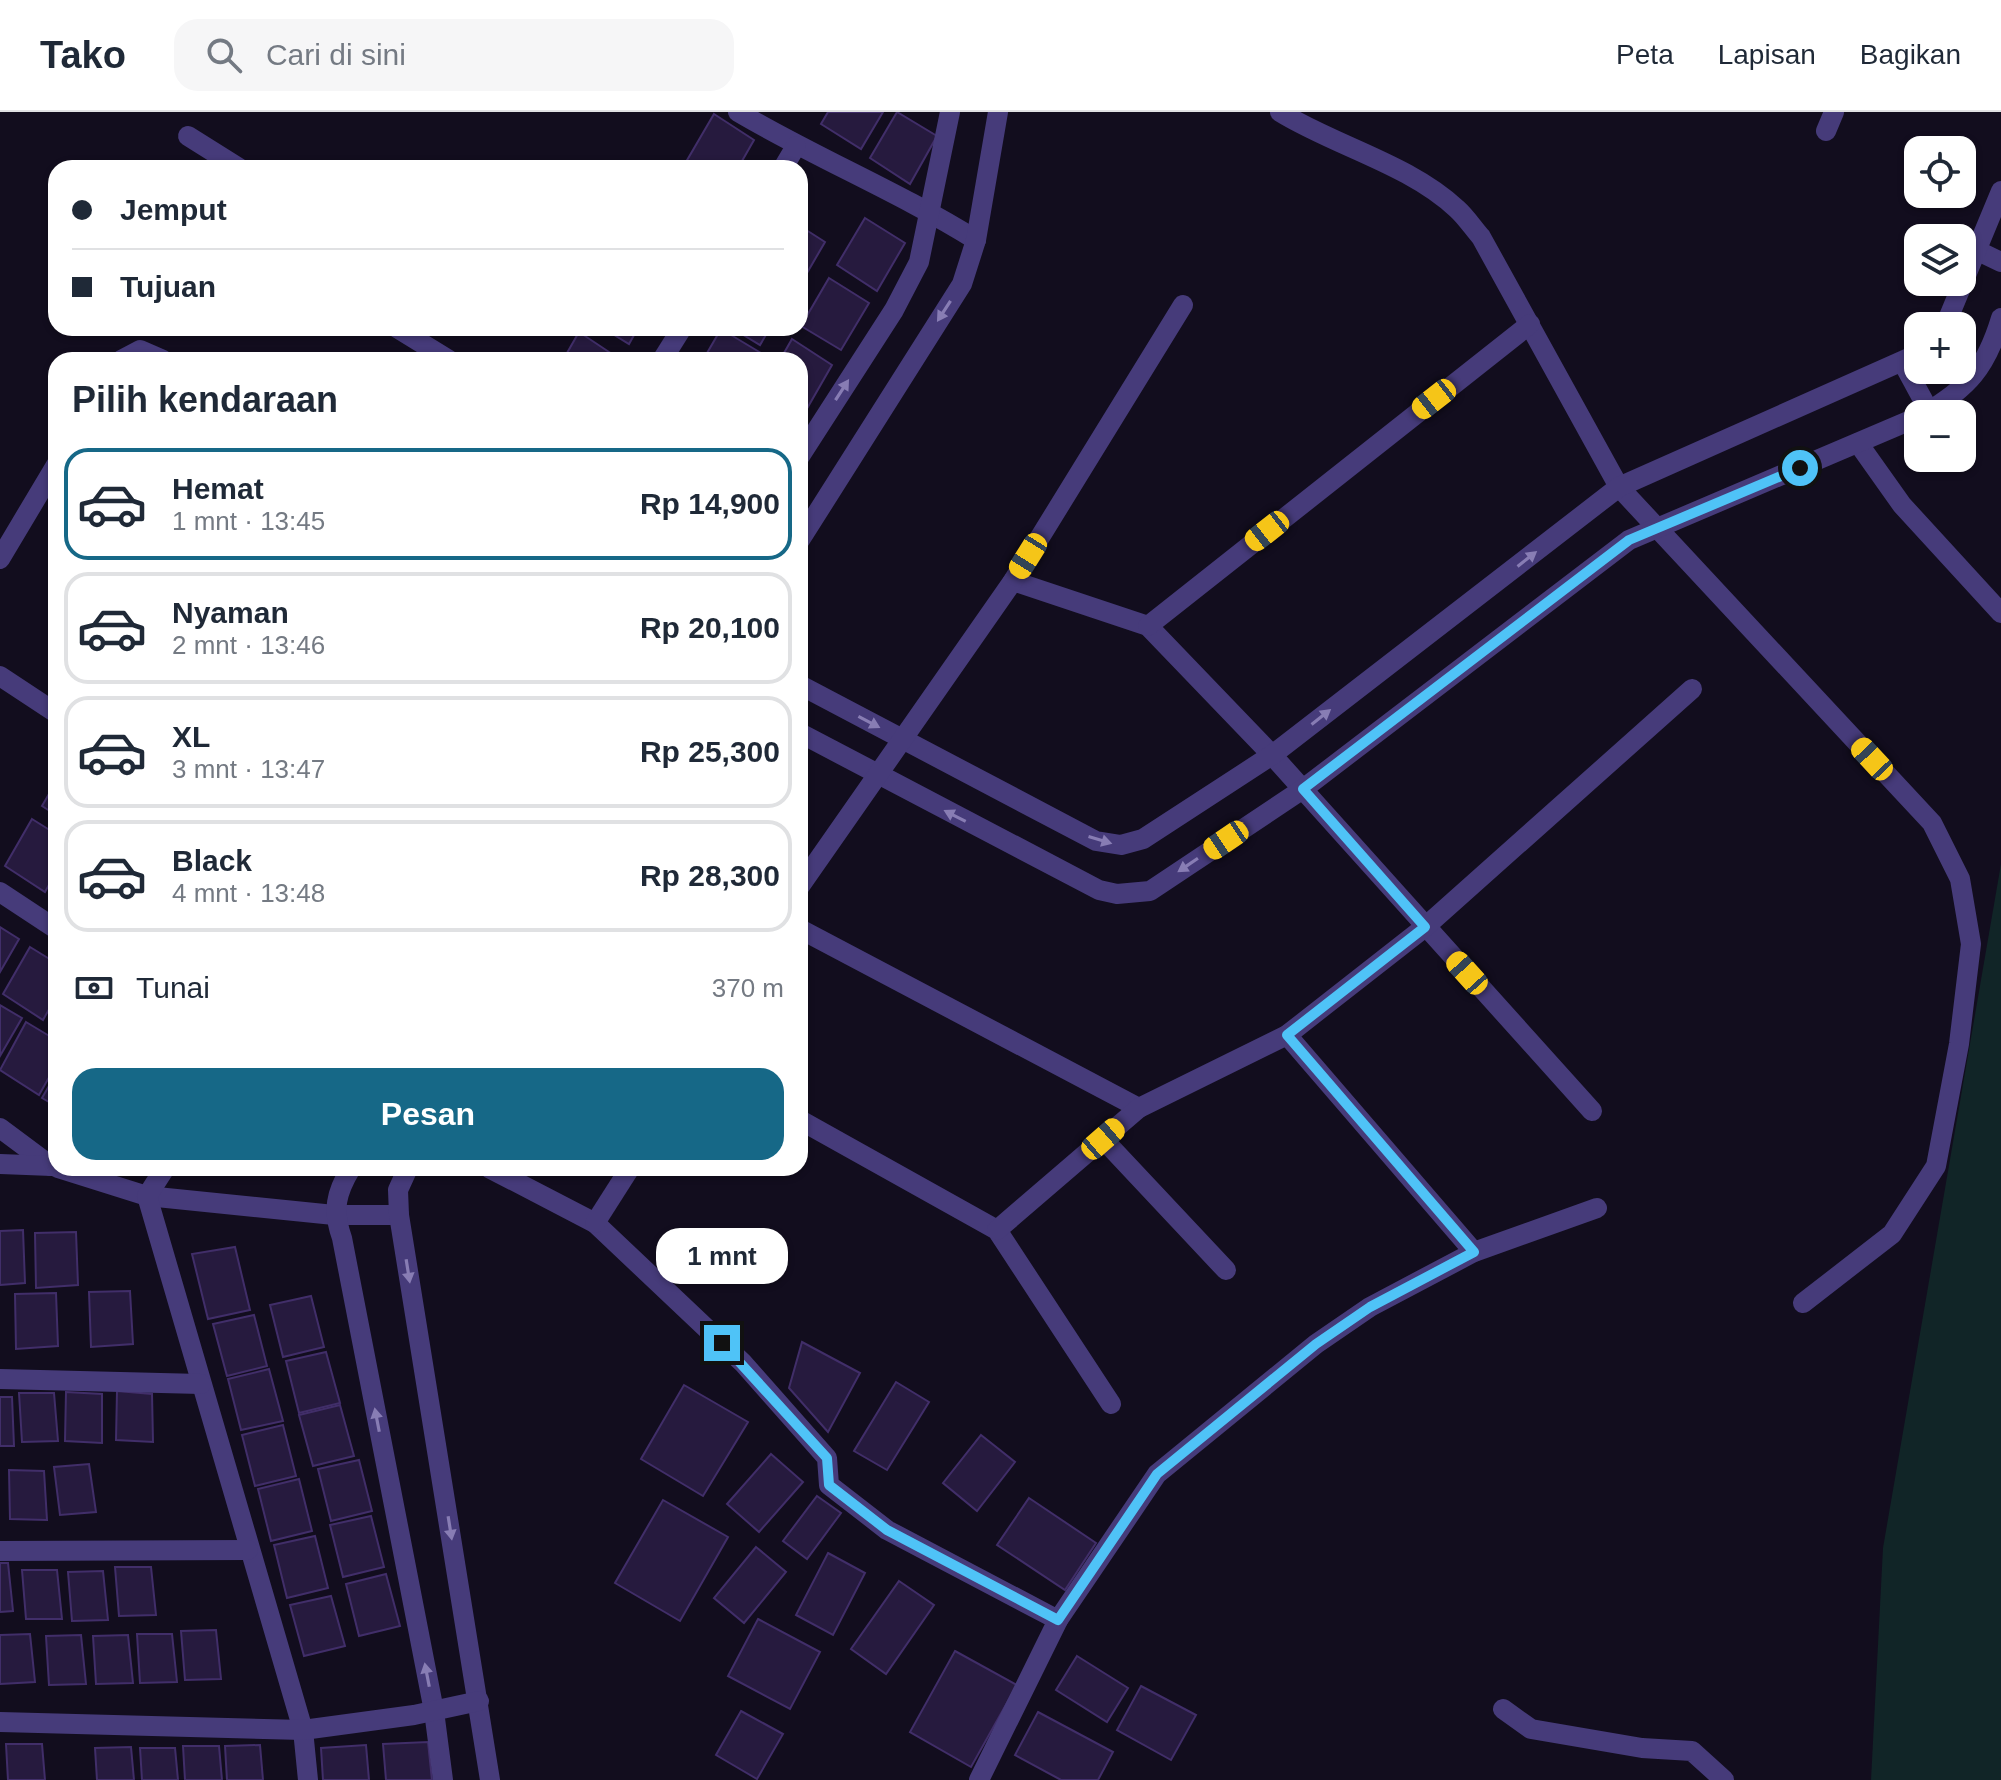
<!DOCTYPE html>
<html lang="id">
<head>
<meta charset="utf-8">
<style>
	body { margin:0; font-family:Helvetica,sans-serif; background:#f6f6f7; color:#1f2937; height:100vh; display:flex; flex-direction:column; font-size:30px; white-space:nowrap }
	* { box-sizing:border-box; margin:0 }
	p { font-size:26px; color:#747a83 }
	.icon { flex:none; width:44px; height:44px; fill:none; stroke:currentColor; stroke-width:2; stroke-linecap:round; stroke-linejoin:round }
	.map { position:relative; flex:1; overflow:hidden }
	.panel { position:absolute; left:48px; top:240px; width:760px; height:824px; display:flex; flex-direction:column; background:#fff; border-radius:24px; box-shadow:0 2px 6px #0004 }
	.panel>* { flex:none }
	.hud { position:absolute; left:48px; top:48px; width:760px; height:176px; border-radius:24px; box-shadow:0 2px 6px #0004; display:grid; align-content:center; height:176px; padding:0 24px; background:#fff }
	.tools { position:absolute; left:1904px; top:24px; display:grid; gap:16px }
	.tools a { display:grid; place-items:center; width:72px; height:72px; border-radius:16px; background:#fff; box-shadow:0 2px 6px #0004; font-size:40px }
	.end { position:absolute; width:36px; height:36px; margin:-18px; border:10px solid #4fc3f7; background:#111; box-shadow:0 0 0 4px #111 }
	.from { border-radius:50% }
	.bubble { position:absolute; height:56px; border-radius:24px; background:#fff; box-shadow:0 2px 6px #0004; font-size:26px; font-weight:800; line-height:56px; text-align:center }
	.car { position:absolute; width:24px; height:48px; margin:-24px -12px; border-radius:10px; box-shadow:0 0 6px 2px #0007; background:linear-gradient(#f5c518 24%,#345 0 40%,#f5c518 0 76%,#345 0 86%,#f5c518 0) }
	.hud b { display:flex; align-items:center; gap:28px; height:76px; font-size:30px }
	.hud b+b { border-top:2px solid #e0e1e3 }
	.hud i { width:20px; height:20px; background:#1f2937 }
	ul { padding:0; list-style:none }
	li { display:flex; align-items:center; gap:24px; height:112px; margin:0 16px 12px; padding:0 8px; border:4px solid #e0e1e3; border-radius:24px }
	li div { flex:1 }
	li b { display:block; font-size:30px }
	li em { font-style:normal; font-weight:800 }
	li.selected { border-color:#166887 }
	li>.icon { width:72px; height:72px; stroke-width:1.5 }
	h2 { padding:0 24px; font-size:36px; line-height:96px }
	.pay { display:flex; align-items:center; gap:20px; height:88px; padding:0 24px; font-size:30px }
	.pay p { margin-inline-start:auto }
	.cta { display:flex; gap:16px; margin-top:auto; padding:16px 24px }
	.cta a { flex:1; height:92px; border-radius:24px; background:#166887; color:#fff; font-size:32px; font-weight:800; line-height:92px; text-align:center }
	header { display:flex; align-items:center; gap:48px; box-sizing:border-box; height:112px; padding:0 40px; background:#fff; border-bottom:2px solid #e0e1e3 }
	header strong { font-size:38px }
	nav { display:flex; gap:44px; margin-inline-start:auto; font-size:28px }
	.search { width:560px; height:72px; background:#f6f6f7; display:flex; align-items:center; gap:20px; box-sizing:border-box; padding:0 28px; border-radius:24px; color:#747a83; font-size:30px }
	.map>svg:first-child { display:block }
	.green { fill:#112527 }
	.building { fill:#261a3e; stroke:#412e69; stroke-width:2 }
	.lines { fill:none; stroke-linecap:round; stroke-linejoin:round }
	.street { stroke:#463b7a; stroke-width:20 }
	.oneway { fill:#887db4 }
	.route { stroke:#4fc3f7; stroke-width:10 }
</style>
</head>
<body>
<header>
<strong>Tako</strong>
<div class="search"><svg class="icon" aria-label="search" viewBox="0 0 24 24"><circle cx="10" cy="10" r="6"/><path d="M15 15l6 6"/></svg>Cari di sini</div>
<nav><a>Peta</a><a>Lapisan</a><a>Bagikan</a></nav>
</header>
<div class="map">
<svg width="2001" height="1668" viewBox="0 0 2001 1668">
	<rect width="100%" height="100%" fill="#120d1e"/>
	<polygon class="green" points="2001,752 2001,1668 1871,1668 1883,1436"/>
	<g class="building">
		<polygon points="828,0 883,0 861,37 821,12"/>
		<polygon points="897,0 937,24 910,72 870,46"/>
		<polygon points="714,2 754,28 738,56 695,56 686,50"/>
		<polygon points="865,106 905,131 877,179 837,153"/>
		<polygon points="800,114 825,130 800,173"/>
		<polygon points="829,166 869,191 841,238 801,214"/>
		<polygon points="603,216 638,216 629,232"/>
		<polygon points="732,216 770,216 760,233"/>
		<polygon points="721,217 761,241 757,248 703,248"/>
		<polygon points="579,220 618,246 617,248 563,248"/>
		<polygon points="792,227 832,253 805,300 800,297 800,248 780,248"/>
		<polygon points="56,670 56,703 42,694"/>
		<polygon points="32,707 56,722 56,760 45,780 5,754"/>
		<polygon points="0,815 19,827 0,860"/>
		<polygon points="30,835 56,851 56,885 43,908 3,882"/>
		<polygon points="0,893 22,906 0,944"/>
		<polygon points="26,910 56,928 56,953 39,983 0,958"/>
		<polygon points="56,962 56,994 42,986"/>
		<polygon points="23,1118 25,1171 0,1173 0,1119"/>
		<polygon points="76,1120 78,1173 36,1176 35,1121"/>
		<polygon points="235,1135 250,1198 208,1207 192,1142"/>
		<polygon points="130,1179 133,1232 91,1235 89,1180"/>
		<polygon points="56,1181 58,1234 16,1237 15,1182"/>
		<polygon points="311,1184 324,1235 283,1245 270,1193"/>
		<polygon points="254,1203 267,1254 227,1264 213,1212"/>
		<polygon points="802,1230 860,1261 828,1320 789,1276"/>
		<polygon points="326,1240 340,1291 299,1301 286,1249"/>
		<polygon points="269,1257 283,1309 241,1318 228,1267"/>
		<polygon points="896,1270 929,1290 887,1358 854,1339"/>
		<polygon points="684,1273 748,1310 703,1384 641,1347"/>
		<polygon points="117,1279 152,1282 153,1330 116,1328"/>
		<polygon points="66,1280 102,1282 102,1331 65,1329"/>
		<polygon points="19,1281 54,1281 58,1329 22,1330"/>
		<polygon points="0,1285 12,1285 14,1334 0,1334"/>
		<polygon points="340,1293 354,1344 313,1354 299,1303"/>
		<polygon points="283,1313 296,1364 255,1374 242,1323"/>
		<polygon points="981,1323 1015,1350 977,1399 943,1371"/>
		<polygon points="771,1342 803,1370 759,1420 727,1392"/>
		<polygon points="359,1348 372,1399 331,1409 318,1357"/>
		<polygon points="89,1352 96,1400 60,1403 54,1355"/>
		<polygon points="9,1358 44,1359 47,1408 10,1407"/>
		<polygon points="299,1367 312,1419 271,1429 258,1377"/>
		<polygon points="817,1384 841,1401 807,1447 783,1429"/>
		<polygon points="1029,1386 1096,1431 1065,1478 997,1433"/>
		<polygon points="663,1388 728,1425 680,1509 615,1471"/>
		<polygon points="371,1404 384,1455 343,1465 330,1413"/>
		<polygon points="315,1424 328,1476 287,1486 274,1433"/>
		<polygon points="756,1435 786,1460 744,1511 714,1486"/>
		<polygon points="828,1441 865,1461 833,1523 796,1503"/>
		<polygon points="0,1451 8,1451 13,1499 0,1500"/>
		<polygon points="115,1455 151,1455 156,1503 119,1504"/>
		<polygon points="22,1458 57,1458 62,1507 26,1507"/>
		<polygon points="103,1459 108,1508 72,1509 68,1460"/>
		<polygon points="386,1462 400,1514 359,1524 346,1472"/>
		<polygon points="899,1469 934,1493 886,1562 851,1537"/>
		<polygon points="331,1484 345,1534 304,1544 290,1493"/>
		<polygon points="758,1507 820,1540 790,1597 728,1564"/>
		<polygon points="216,1518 221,1567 185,1568 181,1519"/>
		<polygon points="30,1522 35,1570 0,1572 0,1523"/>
		<polygon points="137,1522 172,1522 177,1570 140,1571"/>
		<polygon points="81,1523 86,1572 49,1573 46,1524"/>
		<polygon points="128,1523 133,1571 96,1572 93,1524"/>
		<polygon points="955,1539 1017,1573 971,1655 910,1620"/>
		<polygon points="1077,1544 1128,1576 1107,1610 1056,1578"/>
		<polygon points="1141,1574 1196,1603 1171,1648 1117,1618"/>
		<polygon points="741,1599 783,1622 757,1667 716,1643"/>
		<polygon points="1038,1600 1113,1640 1098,1668 1061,1668 1015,1643"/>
		<polygon points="428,1630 432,1668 386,1668 383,1632"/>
		<polygon points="6,1632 42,1632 45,1668 8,1668"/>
		<polygon points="260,1633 263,1668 227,1668 225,1634"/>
		<polygon points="366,1633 369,1668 323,1668 321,1636"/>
		<polygon points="183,1634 219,1634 222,1668 185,1668"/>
		<polygon points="131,1635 134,1668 97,1668 95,1636"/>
		<polygon points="140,1636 175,1636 178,1668 142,1668"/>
	</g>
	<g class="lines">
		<g class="street">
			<path d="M738,0C816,46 899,80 976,128"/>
			<path d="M1280,0C1335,34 1409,52 1457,97C1466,105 1473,116 1481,125L1619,375L1932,711L1960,767L1971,832L1959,932L1936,1054L1892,1122L1803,1191"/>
			<polyline points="1826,19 1834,0"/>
			<polyline points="188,24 239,56"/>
			<polyline points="783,56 796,34"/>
			<polyline points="1976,138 2001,150"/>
			<polyline points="1945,214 2001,79"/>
			<polyline points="397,216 449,248"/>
			<polyline points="121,248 140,238 163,248"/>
			<polyline points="662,248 682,216"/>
			<polyline points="1903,251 1929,299"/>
			<path d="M1924,302C1968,276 1986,256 2001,206"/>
			<polyline points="1858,331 1902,393 2001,501"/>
			<polyline points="800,344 894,198 919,150 950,0"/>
			<polyline points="800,428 962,172 976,128 998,0"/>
			<polyline points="0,447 56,353"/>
			<polyline points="1013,469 1148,514 1272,643 1592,999"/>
			<polyline points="1148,514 1530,212"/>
			<polyline points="0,564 56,601"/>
			<polyline points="800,573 1096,729 1121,733 1143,727 1272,643 1619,375 1918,242"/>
			<polyline points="800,621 1099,778 1117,782 1150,779 1303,677 1629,428 1918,305"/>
			<polyline points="800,774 1013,469 1183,193"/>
			<polyline points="0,780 56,817"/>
			<polyline points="800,817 1139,996"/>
			<polyline points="1287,923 1474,1140"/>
			<polyline points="800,1008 997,1118 1111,1292"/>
			<polyline points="0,1016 51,1054"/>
			<polyline points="1103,1027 1226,1158"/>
			<polyline points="0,1052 52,1054"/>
			<polyline points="58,1056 147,1084 334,1103 399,1103"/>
			<polyline points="165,1056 147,1084 303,1618 308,1668"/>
			<path d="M351,1056C336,1081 332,1098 342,1126L434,1599L443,1668"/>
			<polyline points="408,1056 398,1078 399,1103 490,1668"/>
			<polyline points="489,1056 595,1111 743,1251 827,1346 829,1373 887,1418 1058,1508 979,1668"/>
			<polyline points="595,1111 630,1056"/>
			<polyline points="997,1118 1139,996 1287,923 1425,815 1692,577"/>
			<polyline points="0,1267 201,1272"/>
			<polyline points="0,1439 248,1438"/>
			<polyline points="1058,1508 1157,1362 1316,1232 1370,1195 1474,1140 1597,1096"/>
			<polyline points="1503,1597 1531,1617 1642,1636 1692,1639 1724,1668"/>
			<polyline points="0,1610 303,1618 414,1603 479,1589"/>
		</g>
	</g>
	<defs><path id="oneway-solid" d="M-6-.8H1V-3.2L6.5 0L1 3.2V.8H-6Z" transform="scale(2)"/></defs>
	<g class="oneway">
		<use href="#oneway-solid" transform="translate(944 199) rotate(123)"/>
		<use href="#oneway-solid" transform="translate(842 278) rotate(-57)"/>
		<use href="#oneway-solid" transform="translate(1527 447) rotate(-38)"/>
		<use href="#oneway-solid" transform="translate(1321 605) rotate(-38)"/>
		<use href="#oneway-solid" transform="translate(869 610) rotate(28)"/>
		<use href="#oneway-solid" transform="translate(955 704) rotate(-153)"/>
		<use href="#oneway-solid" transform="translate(1100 728) rotate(17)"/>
		<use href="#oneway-solid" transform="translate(1188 753) rotate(146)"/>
		<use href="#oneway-solid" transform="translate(408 1159) rotate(81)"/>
		<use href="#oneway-solid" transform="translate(377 1308) rotate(-101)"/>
		<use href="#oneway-solid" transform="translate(450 1416) rotate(81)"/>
		<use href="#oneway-solid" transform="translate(427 1563) rotate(-101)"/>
	</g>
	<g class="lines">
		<polyline class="route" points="722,1231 827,1346 829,1373 887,1418 1058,1508 1157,1362 1316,1232 1370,1195 1474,1140 1287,923 1425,815 1303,677 1629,428 1800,356"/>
	</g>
</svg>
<div class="tools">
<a><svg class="icon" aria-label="locate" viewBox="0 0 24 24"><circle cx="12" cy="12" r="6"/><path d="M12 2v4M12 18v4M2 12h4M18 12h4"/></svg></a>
<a><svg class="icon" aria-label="layers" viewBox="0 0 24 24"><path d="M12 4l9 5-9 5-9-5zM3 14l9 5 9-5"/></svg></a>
<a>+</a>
<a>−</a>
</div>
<i class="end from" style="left:1800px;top:356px"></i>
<i class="end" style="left:722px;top:1231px"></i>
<div class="bubble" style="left:656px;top:1116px;width:132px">1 mnt</div>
<i class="car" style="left:1434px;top:287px;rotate:232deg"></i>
<i class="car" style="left:1267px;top:419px;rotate:232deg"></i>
<i class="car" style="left:1028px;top:444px;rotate:212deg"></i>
<i class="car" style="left:1872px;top:647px;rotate:317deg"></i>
<i class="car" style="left:1226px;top:728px;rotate:236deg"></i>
<i class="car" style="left:1467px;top:861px;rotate:318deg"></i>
<i class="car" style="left:1103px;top:1027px;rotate:49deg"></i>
<div class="hud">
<b><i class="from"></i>Jemput</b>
<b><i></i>Tujuan</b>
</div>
<section class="panel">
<h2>Pilih kendaraan</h2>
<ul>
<li class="selected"><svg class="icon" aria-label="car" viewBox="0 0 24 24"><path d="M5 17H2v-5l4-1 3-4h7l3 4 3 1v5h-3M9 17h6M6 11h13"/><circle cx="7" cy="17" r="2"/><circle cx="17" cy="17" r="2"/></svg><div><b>Hemat</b><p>1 mnt · 13:45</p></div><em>Rp 14,900</em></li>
<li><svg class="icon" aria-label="car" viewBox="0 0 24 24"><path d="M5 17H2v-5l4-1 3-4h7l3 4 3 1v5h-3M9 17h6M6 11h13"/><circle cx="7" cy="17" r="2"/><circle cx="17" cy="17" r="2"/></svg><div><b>Nyaman</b><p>2 mnt · 13:46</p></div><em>Rp 20,100</em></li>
<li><svg class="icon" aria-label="car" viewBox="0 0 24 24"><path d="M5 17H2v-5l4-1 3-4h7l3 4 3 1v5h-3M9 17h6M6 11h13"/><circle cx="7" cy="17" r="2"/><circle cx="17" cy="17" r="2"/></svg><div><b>XL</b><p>3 mnt · 13:47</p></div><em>Rp 25,300</em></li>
<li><svg class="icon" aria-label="car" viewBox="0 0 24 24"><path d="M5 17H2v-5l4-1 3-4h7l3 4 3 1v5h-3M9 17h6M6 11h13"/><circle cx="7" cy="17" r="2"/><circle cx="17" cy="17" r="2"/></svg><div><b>Black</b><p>4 mnt · 13:48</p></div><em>Rp 28,300</em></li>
</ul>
<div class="pay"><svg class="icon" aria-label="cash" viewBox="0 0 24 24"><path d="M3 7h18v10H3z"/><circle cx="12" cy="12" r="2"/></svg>Tunai<p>370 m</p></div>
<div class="cta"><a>Pesan</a></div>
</section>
</div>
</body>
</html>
